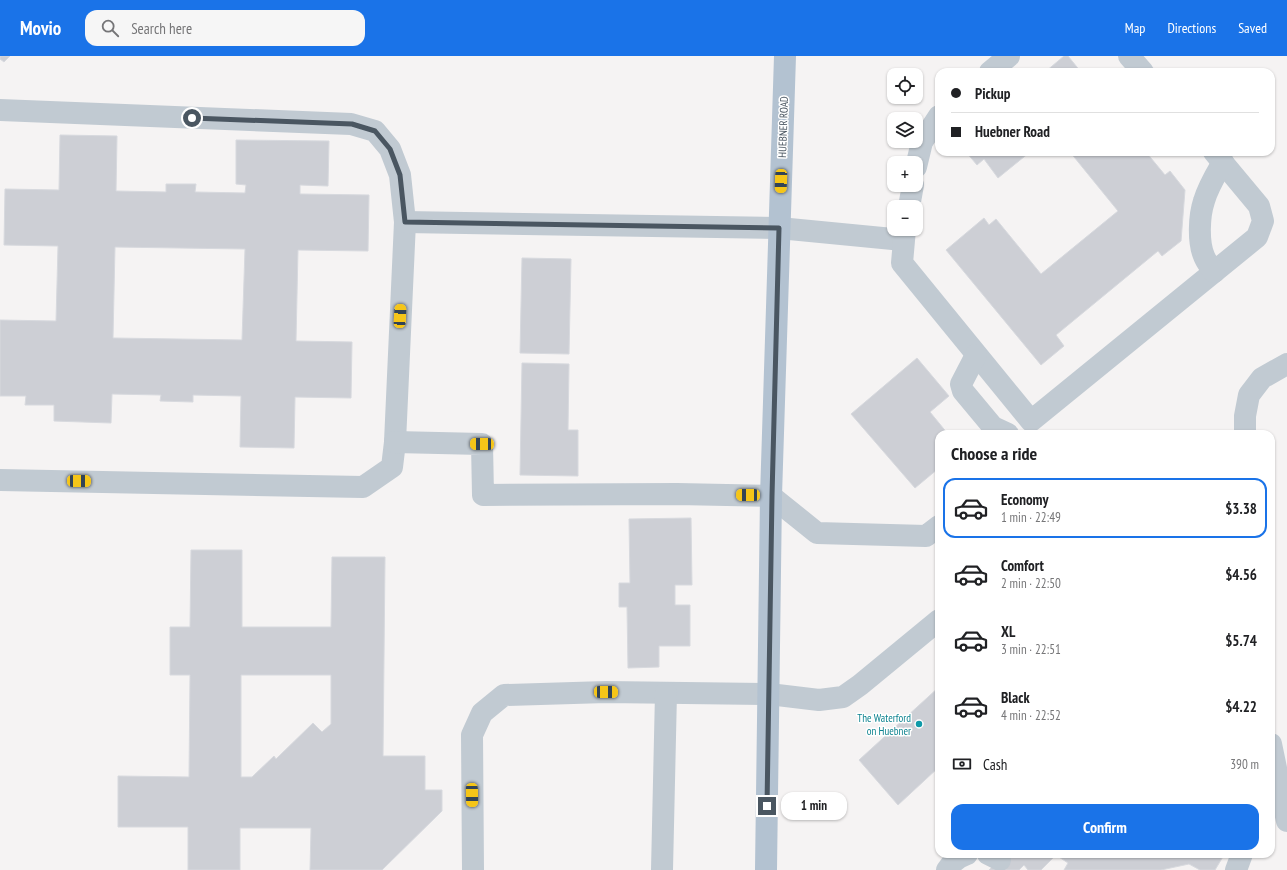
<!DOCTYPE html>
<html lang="en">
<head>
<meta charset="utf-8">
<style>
	body { margin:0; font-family:"PT Sans Narrow",sans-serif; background:#f6f6f6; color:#202124; height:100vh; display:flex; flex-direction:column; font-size:15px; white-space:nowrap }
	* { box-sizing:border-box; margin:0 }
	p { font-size:13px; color:#757577 }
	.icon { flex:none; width:22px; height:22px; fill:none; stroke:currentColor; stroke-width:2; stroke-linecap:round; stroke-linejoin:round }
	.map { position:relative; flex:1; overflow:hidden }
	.drawer { position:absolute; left:935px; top:374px; width:340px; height:428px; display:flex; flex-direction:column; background:#fff; border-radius:12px; box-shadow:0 1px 3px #0004 }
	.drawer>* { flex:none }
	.hud { position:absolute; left:935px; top:12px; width:340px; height:88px; border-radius:12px; box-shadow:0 1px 3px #0004; display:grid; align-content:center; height:88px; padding:0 16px; background:#fff }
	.buttons { position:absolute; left:887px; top:12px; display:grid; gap:8px }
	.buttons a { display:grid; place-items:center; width:36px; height:36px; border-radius:8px; background:#fff; box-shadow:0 1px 3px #0004; font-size:20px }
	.end { position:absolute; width:18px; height:18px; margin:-9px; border:5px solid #4a5661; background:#fff; box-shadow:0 0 0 2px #fff }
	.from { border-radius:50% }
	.bubble { position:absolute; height:28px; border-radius:12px; background:#fff; box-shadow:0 1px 3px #0004; font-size:13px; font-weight:800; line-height:28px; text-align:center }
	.car { position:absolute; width:12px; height:24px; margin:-12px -6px; border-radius:5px; box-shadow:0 0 3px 1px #0007; background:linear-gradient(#f5c518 24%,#345 0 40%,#f5c518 0 76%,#345 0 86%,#f5c518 0) }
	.hud b { display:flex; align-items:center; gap:14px; height:38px; font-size:15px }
	.hud b+b { border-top:1px solid #e0e0e0 }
	.hud i { width:10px; height:10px; background:#202124 }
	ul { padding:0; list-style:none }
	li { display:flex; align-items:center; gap:12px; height:60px; margin:0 8px 6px; padding:0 8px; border:2px solid transparent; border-radius:12px }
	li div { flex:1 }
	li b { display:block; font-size:15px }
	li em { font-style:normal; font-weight:800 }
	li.active { border-color:#1a73e8 }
	li>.icon { width:36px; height:36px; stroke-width:1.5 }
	h2 { padding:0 16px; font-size:18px; line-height:48px }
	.pay { display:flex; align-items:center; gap:10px; height:44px; padding:0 16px; font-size:15px }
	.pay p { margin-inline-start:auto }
	.primary-button { display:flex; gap:8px; margin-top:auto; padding:8px 16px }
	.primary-button a { flex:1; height:46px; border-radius:12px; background:#1a73e8; color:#fff; font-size:16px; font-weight:800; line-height:46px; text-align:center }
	header { display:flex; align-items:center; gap:24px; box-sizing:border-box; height:56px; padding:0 20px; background:#1a73e8; color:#fff }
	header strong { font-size:19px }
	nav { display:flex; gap:22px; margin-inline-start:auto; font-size:14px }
	.search { width:280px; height:36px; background:#f6f6f6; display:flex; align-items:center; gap:10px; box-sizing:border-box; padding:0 14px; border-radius:12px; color:#757577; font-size:15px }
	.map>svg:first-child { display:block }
	.building { fill:#cdcfd5; stroke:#d7d9de; fill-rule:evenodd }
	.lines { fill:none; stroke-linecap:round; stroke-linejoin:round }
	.minor { stroke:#c1cad2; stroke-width:22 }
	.major { stroke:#b3c2d1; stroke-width:22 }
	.route { stroke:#4a5661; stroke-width:5 }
	.culture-dot { fill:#0f9aa8; stroke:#fff; stroke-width:1.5 }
	.labels { text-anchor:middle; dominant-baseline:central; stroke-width:3; stroke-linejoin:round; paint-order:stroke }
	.street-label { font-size:11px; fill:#4a5661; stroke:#fff }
	.culture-label { font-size:11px; fill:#0d838f; stroke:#fff; text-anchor:end }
</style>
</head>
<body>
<header>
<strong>Movio</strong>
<div class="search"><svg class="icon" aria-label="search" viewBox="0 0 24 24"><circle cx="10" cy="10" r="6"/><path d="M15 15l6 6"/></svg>Search here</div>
<nav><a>Map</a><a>Directions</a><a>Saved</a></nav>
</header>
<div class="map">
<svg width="1287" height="814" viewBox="0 0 1287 814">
	<rect width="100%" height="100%" fill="#f5f3f3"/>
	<g class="building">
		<polygon points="0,0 10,0 4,6 0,3"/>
		<polygon points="1064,0 1068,0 1081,16 1045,16"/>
		<path d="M60,79L117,80L116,135L166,136V128H196L195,136L245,137L246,129L236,128V84L329,85L328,130L300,129V138L369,139L368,195L298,194L296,285L352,286L351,342L295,341L294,392L240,391L241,340L193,339V346L160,345L161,339L112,338L111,367L54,365V349H25L26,340H0V264L56,265L58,190L4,189L5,133L59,134ZM115,191L245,193L242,284L113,282Z"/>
		<polygon points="966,96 1030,96 998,122 984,103 977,109"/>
		<polygon points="1070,96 1146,96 1165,119 1170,115 1185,134 1181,185 1162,200 1158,195 1056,279 1064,290 1041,309 946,194 984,162 989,169 996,163 1041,218 1118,155"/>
		<polygon points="522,202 571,203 569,298 520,297"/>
		<polygon points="917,302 949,340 930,356 948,378 939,378 939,412 915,432 851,358"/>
		<polygon points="522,307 569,308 568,374 578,374 578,420 520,419"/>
		<polygon points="691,462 692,529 675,529 675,549 690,549 690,590 659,590 659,611 628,612 627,551 619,551 619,527 630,527 629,463"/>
		<path d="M191,494H242V571H331L332,501H385L383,700H425V734H442V755L382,814H310L311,772H240V814H188V771H118V720L189,721L190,619H170V571H190ZM241,619H331V668L322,676L313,667L276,703L274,700L252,721H241Z"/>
		<polygon points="939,631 939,711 898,749 859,704"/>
		<polygon points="1006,798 1223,798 1224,799 1215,814 1200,814 1189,808 1161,814 1064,814 1068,807 1056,799 1041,814 1028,814 1024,809 1019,814 989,814"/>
	</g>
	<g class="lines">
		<g class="minor">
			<polyline points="1129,0 1143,16"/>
			<polyline points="990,16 1009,0"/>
			<polyline points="0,54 351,68 375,75 390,93 400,119 405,166 395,386 392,411 363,431 0,424"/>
			<polyline points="916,111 922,86 939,60"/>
			<polyline points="909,151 913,129"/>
			<polyline points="405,166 779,172 903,184"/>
			<polyline points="905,173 902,207 1031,365 1257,181 1263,165 1259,150 1214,96"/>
			<path d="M1214,216C1211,211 1206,206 1204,200C1198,186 1199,160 1204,145C1208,131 1216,118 1223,106"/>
			<polyline points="976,299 961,328 963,335 993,371 1008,378"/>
			<polyline points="1245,378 1245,360 1249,339 1262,322 1287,308"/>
			<polyline points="395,386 482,388 483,439 677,438 771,440 817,477 926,480 939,470"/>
			<polyline points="1271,688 1287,765"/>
			<polyline points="988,798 1000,804"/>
			<polyline points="473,814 472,679 482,657 504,639 606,636 769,638 819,644 843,641 860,629 939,564"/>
			<polyline points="662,814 666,637"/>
			<path d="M947,814C952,806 958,801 967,798"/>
			<polyline points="1236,814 1242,798"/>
		</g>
		<polyline class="major" points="766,814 771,440 785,0"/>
	</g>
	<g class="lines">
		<polyline class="route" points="192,62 352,68 375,75 390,93 400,119 405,166 779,172 772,440 767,750"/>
	</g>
	<circle class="culture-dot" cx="919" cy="668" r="4"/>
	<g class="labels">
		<g class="street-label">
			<text transform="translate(783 71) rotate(-88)">HUEBNER ROAD</text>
		</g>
		<g class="culture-label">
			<text x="911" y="662">The Waterford<tspan x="911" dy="13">on Huebner</tspan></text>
		</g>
	</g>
</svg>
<div class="buttons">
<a><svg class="icon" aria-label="locate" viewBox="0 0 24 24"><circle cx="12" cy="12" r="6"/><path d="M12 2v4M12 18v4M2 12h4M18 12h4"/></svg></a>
<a><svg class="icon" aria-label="layers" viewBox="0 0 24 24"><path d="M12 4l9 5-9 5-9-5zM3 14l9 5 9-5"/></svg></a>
<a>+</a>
<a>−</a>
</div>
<i class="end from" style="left:192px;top:62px"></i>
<i class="end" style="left:767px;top:750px"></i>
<div class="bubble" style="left:781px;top:736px;width:66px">1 min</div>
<i class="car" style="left:781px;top:125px;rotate:182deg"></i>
<i class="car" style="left:400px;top:260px;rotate:3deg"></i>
<i class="car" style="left:482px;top:388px;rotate:271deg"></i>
<i class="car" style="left:79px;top:425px;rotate:91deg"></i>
<i class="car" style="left:748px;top:439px;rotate:271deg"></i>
<i class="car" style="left:606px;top:636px;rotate:91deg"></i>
<i class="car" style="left:472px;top:739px;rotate:179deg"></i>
<div class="hud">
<b><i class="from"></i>Pickup</b>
<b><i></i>Huebner Road</b>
</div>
<section class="drawer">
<h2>Choose a ride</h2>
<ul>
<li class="active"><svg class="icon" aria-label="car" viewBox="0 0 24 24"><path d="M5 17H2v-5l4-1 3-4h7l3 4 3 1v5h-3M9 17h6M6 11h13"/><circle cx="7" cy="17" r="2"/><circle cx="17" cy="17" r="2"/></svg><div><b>Economy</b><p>1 min · 22:49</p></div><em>$3.38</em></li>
<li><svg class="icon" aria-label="car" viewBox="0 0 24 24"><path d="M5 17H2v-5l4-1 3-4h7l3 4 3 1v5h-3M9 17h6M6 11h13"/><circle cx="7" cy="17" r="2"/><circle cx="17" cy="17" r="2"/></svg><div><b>Comfort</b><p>2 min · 22:50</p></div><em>$4.56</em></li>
<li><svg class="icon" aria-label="car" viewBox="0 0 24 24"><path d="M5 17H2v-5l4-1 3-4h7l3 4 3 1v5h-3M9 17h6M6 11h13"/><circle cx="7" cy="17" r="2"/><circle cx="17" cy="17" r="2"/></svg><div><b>XL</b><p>3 min · 22:51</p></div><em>$5.74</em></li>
<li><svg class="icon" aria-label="car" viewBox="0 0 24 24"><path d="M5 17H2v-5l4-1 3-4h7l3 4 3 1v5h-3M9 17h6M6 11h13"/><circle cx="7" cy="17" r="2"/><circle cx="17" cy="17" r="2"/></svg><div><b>Black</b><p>4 min · 22:52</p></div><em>$4.22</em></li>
</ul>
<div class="pay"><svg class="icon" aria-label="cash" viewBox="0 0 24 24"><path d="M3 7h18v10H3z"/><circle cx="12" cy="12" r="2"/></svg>Cash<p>390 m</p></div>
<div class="primary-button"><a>Confirm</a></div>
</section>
</div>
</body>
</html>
